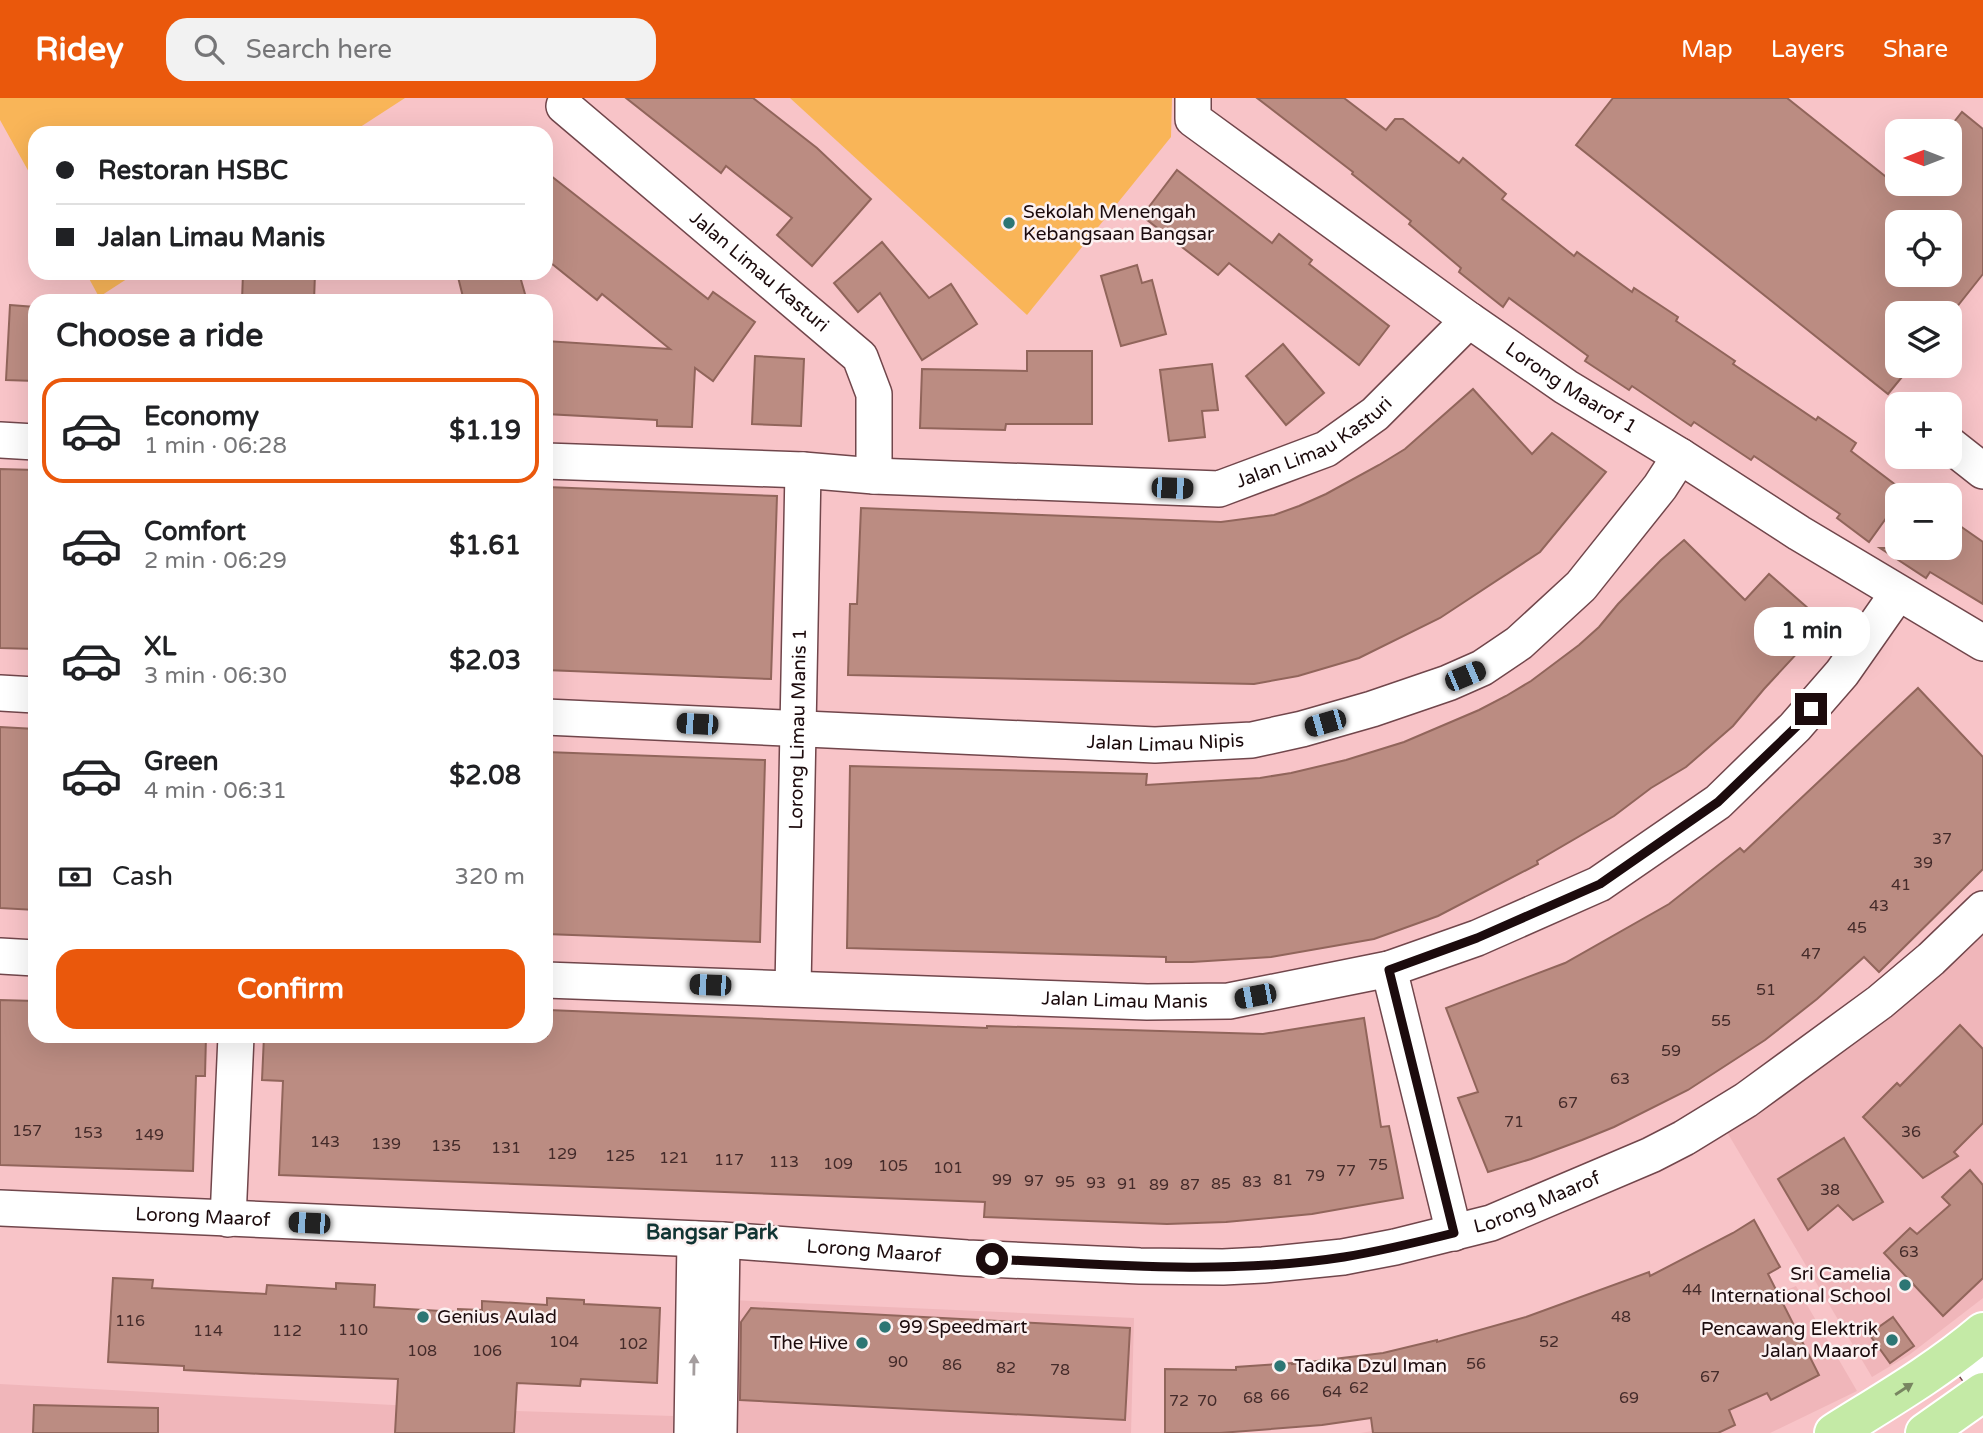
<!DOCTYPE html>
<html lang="en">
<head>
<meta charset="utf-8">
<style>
	body { margin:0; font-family:"Varela Round",sans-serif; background:#f2f2f2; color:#202124; height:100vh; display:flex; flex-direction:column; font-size:26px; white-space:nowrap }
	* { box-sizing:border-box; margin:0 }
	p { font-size:23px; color:#757577 }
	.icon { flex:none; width:38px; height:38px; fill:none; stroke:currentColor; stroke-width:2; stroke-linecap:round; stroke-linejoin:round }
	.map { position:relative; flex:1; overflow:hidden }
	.sheet { position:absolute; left:28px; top:196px; width:525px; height:749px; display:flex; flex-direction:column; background:#fff; border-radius:21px; box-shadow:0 7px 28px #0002 }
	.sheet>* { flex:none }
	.banner { position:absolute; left:28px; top:28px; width:525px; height:154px; border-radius:21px; box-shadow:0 7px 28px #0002; display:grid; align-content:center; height:154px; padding:0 28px; background:#fff }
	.needle { width:46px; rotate:270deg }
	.fabs { position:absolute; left:1885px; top:21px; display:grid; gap:14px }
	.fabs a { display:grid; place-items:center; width:77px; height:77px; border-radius:14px; background:#fff; box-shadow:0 7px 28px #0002; font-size:35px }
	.end { position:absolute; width:32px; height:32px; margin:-16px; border:9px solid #1c0b0d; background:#fff; box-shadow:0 0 0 4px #fff }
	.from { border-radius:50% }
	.bubble { position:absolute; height:49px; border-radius:21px; background:#fff; box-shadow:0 7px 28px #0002; font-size:23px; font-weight:700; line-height:49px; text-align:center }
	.car { position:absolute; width:21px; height:42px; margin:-21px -10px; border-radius:9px; box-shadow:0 0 5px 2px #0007; background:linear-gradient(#222 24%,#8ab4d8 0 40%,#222 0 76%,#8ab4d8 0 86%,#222 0) }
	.banner b { display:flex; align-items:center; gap:24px; height:66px; font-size:26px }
	.banner b+b { border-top:2px solid #e0e0e0 }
	.banner i { width:18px; height:18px; background:#202124 }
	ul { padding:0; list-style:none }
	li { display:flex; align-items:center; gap:21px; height:105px; margin:0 14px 10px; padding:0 14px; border:4px solid transparent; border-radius:21px }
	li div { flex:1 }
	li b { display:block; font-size:26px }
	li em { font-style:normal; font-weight:700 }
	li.current { border-color:#ea580c }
	li>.icon { width:63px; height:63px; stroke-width:1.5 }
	h2 { padding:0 28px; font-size:32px; line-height:84px }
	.pay { display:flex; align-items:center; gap:18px; height:77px; padding:0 28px; font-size:26px }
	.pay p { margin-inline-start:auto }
	.button { display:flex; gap:14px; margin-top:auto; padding:14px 28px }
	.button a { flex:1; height:80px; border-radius:21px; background:#ea580c; color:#fff; font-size:28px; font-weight:700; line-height:80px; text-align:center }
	header { display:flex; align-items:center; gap:42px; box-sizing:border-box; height:98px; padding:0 35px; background:#ea580c; color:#fff }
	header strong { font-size:33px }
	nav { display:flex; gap:38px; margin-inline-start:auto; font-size:24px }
	.search { width:490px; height:63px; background:#f2f2f2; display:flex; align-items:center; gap:18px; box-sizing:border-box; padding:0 24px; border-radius:21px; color:#757577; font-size:26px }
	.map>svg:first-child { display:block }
	.built { fill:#f0b6ba }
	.green { fill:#f9b558 }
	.building { fill:#bb8c82; stroke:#91655b; stroke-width:2; fill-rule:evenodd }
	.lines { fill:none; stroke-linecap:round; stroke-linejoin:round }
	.minor-casing { stroke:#71464b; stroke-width:38 }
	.major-casing { stroke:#fff; stroke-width:42 }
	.minor { stroke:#fff; stroke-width:35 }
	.major { stroke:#c4eaa6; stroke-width:38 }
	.oneway { fill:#a49d9e }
	.oneway2 { fill:#788661 }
	.route { stroke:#1c0b0d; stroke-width:9 }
	.poi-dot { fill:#2d7674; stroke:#fcf1f1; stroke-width:2.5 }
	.labels { text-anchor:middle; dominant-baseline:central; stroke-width:5; stroke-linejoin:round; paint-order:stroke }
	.number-label { font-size:16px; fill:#442b2a }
	.poi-label { font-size:19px; fill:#1c0b0d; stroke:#fcf1f1; text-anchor:start }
	.street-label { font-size:19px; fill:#1c0b0d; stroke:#fcf1f1 }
	.neighbourhood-label { font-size:21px; font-weight:bold; fill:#113433; stroke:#fcf1f1 }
</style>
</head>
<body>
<header>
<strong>Ridey</strong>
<div class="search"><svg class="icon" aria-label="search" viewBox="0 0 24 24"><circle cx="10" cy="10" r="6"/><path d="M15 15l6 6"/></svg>Search here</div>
<nav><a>Map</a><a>Layers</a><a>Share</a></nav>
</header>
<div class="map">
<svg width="1983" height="1335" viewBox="0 0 1983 1335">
	<rect width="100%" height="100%" fill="#f8c4c8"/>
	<g class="built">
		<polygon points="1983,823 1983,1200 1909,1257 1872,1279 1724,1029"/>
		<polygon points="1796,1188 1857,1293 1770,1335 1360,1335 1455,1320 1629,1259"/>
		<polygon points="731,1202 1134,1220 1131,1335 728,1335"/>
		<polygon points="0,1286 486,1312 673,1318 673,1335 0,1335"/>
	</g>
	<g class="green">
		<polygon points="0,0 405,0 351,35 35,35 35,85 0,22"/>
		<polygon points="790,0 1172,0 1171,39 1027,217"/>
		<polygon points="86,175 136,175 99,199"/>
	</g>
	<g class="building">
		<polygon points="626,0 753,0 817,50 871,101 812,168 777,137 792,120 726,68 721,75"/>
		<polygon points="1257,0 1344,0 1386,32 1395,21 1403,21 1459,65 1463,60 1506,96 1502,101 1574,158 1577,154 1632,194 1634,190 1678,219 1676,223 1735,263 1733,266 1816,322 1818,319 1856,345 1851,353 1905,394 1903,397 1897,397 1897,405 1869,444 1837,420 1840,416 1754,358 1751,362 1694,324 1691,328 1632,288 1629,292 1585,263 1588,258 1509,200 1503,209 1459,174 1461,170 1409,126 1411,123 1352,76 1353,74"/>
		<path d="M1613,0H1787L1895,86H1950V29L1962,14L1983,31V176L1952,215H1897V268H1911L1888,296L1576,47ZM1897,124H1950V177H1897Z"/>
		<polygon points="1177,72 1272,145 1279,136 1312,162 1309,166 1389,228 1359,267 1229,165 1218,177 1142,118"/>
		<polygon points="546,74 708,201 713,194 755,224 713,283 695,270 692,329 657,328 657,322 546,316 546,243 670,251 602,196 597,202 546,161"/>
		<polygon points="882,144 929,200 951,186 977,226 922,262 880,195 858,214 834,185"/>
		<polygon points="1137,167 1142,185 1152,182 1166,236 1121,248 1101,178"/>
		<polygon points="243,175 315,175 314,203 242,203"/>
		<polygon points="457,175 519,175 527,203 464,203"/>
		<polygon points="10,207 35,209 35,283 6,282"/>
		<polygon points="1283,246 1324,295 1286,327 1246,278"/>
		<polygon points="1027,253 1092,253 1092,326 1006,326 1005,332 920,330 922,271 1027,273"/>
		<polygon points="755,258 804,261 801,328 752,326"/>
		<polygon points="1212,266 1218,312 1202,313 1205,339 1169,343 1160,272"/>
		<polygon points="1473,291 1532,356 1552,335 1606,374 1540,454 1440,520 1359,560 1298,578 1254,586 848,577 850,506 857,506 861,410 1221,424 1274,417 1299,408 1326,396 1379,367 1405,351"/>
		<polygon points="0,371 35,372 35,551 0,550"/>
		<polygon points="546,389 777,398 771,581 546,572"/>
		<polygon points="1950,421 1983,444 1983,506 1930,474 1926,480 1880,450 1950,450"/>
		<polygon points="1684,442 1745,502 1769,476 1825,525 1764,591 1733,628 1686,669 1651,690 1614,718 1537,763 1538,766 1438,818 1374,841 1271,859 1192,864 1166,864 1166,859 847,850 850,668 1147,676 1146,687 1260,680 1291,675 1346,662 1404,644 1479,612 1506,598 1531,583 1579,547 1599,529 1618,506 1661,462"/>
		<polygon points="1918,590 1983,659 1983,771 1879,874 1864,859 1817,901 1765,942 1688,992 1614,1029 1582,1042 1531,1061 1488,1074 1458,1000 1478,994 1446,910 1565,865 1669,806 1740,750 1744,754"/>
		<polygon points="0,629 35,631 35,812 0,810"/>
		<polygon points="546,654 765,662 760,844 546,836"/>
		<polygon points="0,902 35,903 35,938 206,938 205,978 196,978 193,1073 0,1067"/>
		<polygon points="548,912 987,930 987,928 1263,936 1364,920 1381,1029 1389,1028 1403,1100 1312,1116 1226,1124 1167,1126 984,1119 985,1104 279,1077 283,983 262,982 264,938 547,938"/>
		<polygon points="1960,927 1983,951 1983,1025 1954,1054 1958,1058 1923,1080 1863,1019 1897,985 1900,988"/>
		<polygon points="1844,1040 1883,1104 1853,1122 1838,1107 1808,1132 1778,1081"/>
		<polygon points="1970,1072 1983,1087 1983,1180 1943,1218 1884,1155 1910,1130 1917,1136 1950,1107 1942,1099"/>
		<polygon points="1754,1122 1780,1169 1768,1176 1819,1277 1771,1302 1767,1295 1729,1312 1735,1327 1718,1335 1373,1335 1371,1320 1322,1327 1220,1335 1165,1335 1165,1271 1236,1272 1236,1269 1292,1265 1292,1266 1383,1255 1437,1242 1437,1244 1526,1219 1649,1174 1650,1178 1733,1135"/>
		<polygon points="113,1180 153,1182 152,1190 266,1196 267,1187 336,1191 336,1185 375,1187 374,1209 458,1214 458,1211 482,1212 482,1203 547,1207 547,1200 584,1202 584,1206 660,1210 657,1285 581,1281 580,1288 517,1285 514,1335 395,1335 398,1281 262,1276 184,1272 184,1268 108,1264"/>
		<polygon points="751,1210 1130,1230 1125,1322 740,1302 741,1224"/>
		<polygon points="1893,1219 1914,1248 1890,1265 1869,1236"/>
		<polygon points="34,1307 158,1310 158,1335 33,1335"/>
	</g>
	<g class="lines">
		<defs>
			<g id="minor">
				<path id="s1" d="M1193,0V21L1469,222L1566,289L1680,358L1799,435L1983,545"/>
				<path id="s2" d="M564,8L860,259L874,296V378"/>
				<polyline points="0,342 35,344"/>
				<polyline points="1950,347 1983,373"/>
				<path id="s3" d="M546,363L803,372L874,378L1219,391L1326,351L1375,316L1469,222"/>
				<polyline points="0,595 35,597"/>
				<path id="s4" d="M546,619L1155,647L1252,642L1302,631L1372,611L1448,585L1482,570L1519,545L1581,488L1660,389L1680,358"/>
				<polyline points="0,858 35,860"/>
				<polyline points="1389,871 1454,1135"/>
				<path id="s5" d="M546,882L1147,904L1229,903L1389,871L1477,840L1599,786L1718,704L1795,629L1842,575L1898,495"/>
				<path id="s6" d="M793,890L803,372"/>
				<path id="s7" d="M0,1110L722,1142L967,1160L1140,1168L1223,1169L1263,1167L1343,1159L1395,1149L1491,1125L1651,1057L1684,1040L1746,1002L1880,904L1931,861L1983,811"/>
				<polyline points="228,1121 236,938"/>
				<polyline points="1963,1252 1983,1280"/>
				<polyline points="692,1335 695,1141"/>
				<polyline points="719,1335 722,1142"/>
			</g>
			<g id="major">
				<path d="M1834,1335C1885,1303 1937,1273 1983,1234"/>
				<polyline points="1925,1335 1983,1294"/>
			</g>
		</defs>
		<use href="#minor" class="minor-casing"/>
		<use href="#major" class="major-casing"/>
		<use href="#minor" class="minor"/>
		<use href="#major" class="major"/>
	</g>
	<defs><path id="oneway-solid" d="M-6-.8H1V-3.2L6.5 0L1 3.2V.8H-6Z" transform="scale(1.75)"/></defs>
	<use class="oneway" href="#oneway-solid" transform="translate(694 1267) rotate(-89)"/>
	<use class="oneway2" href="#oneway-solid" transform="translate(1904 1291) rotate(-33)"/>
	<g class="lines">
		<path class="route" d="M992,1161C1109,1167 1228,1177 1344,1159C1381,1153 1418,1144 1454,1135L1389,872L1477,840L1600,786L1718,704L1796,629L1811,611"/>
	</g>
	<g class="poi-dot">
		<circle cx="1009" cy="125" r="7"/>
		<circle cx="1905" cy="1187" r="7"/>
		<circle cx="423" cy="1219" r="7"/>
		<circle cx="885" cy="1229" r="7"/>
		<circle cx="1892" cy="1242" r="7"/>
		<circle cx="862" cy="1245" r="7"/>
		<circle cx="1280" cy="1268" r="7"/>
	</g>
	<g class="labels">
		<g class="number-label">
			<text x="1942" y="741">37</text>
			<text x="1923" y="765">39</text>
			<text x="1901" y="787">41</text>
			<text x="1879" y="808">43</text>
			<text x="1857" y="830">45</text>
			<text x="1811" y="856">47</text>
			<text x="1766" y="892">51</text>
			<text x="1721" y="923">55</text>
			<text x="1671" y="953">59</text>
			<text x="1620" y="981">63</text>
			<text x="1568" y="1005">67</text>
			<text x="1514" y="1024">71</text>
			<text x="27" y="1033">157</text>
			<text x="1911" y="1034">36</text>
			<text x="88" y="1035">153</text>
			<text x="149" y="1037">149</text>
			<text x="325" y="1044">143</text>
			<text x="386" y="1046">139</text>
			<text x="446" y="1048">135</text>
			<text x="506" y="1050">131</text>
			<text x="562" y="1056">129</text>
			<text x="620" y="1058">125</text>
			<text x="674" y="1060">121</text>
			<text x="729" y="1062">117</text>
			<text x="784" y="1064">113</text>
			<text x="838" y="1066">109</text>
			<text x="1378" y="1067">75</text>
			<text x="893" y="1068">105</text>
			<text x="948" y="1070">101</text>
			<text x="1346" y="1073">77</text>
			<text x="1315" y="1078">79</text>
			<text x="1002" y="1082">99</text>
			<text x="1283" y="1082">81</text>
			<text x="1034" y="1083">97</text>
			<text x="1065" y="1084">95</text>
			<text x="1252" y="1084">83</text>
			<text x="1096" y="1085">93</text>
			<text x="1127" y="1086">91</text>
			<text x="1221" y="1086">85</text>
			<text x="1159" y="1087">89</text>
			<text x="1190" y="1087">87</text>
			<text x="1830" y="1092">38</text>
			<text x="1909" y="1154">63</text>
			<text x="1692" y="1192">44</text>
			<text x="1621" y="1219">48</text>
			<text x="130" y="1223">116</text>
			<text x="353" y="1232">110</text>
			<text x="208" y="1233">114</text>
			<text x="287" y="1233">112</text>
			<text x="564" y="1244">104</text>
			<text x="1549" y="1244">52</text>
			<text x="633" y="1246">102</text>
			<text x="422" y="1253">108</text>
			<text x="487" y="1253">106</text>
			<text x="898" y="1264">90</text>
			<text x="1476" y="1266">56</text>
			<text x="952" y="1267">86</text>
			<text x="1006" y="1270">82</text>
			<text x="1060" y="1272">78</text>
			<text x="1710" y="1279">67</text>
			<text x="1359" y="1290">62</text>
			<text x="1332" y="1294">64</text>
			<text x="1280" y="1297">66</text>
			<text x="1253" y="1300">68</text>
			<text x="1629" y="1300">69</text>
			<text x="1179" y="1303">72</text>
			<text x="1207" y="1303">70</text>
		</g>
		<g class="poi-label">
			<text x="1023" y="114">Sekolah Menengah<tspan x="1023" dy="22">Kebangsaan Bangsar</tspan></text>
			<text x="1891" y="1176" text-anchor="end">Sri Camelia<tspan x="1891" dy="22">International School</tspan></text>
			<text x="437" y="1219">Genius Aulad</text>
			<text x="899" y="1229">99 Speedmart</text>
			<text x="1878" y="1231" text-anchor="end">Pencawang Elektrik<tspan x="1878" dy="22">Jalan Maarof</tspan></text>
			<text x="848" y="1245" text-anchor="end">The Hive</text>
			<text x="1294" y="1268">Tadika Dzul Iman</text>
		</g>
		<g class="street-label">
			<text stroke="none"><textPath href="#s2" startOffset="256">Jalan Limau Kasturi</textPath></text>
			<text stroke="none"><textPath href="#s1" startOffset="485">Lorong Maarof 1</textPath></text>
			<text stroke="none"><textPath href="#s3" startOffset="780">Jalan Limau Kasturi</textPath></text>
			<text stroke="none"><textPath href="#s6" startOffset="259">Lorong Limau Manis 1</textPath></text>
			<text stroke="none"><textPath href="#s4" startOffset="620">Jalan Limau Nipis</textPath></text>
			<text stroke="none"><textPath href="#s5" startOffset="579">Jalan Limau Manis</textPath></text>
			<text stroke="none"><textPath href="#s7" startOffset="1547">Lorong Maarof</textPath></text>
			<text stroke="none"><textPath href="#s7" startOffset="203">Lorong Maarof</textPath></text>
			<text stroke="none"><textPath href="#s7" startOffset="875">Lorong Maarof</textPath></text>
		</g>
		<g class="neighbourhood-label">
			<text x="712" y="1134">Bangsar Park</text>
		</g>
	</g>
</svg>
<div class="fabs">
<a><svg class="needle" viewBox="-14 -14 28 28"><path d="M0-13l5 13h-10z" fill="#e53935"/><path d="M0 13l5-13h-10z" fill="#757577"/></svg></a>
<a><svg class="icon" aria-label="locate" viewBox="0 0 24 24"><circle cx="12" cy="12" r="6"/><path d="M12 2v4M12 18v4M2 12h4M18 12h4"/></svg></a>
<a><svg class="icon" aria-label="layers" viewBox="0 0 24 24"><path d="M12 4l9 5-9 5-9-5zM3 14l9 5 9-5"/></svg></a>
<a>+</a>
<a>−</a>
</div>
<i class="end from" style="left:992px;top:1161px"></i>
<i class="end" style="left:1811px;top:611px"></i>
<div class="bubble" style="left:1754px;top:509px;width:116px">1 min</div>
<i class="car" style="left:1172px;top:390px;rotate:92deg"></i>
<i class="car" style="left:1465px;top:578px;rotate:67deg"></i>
<i class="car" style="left:1325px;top:625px;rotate:254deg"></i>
<i class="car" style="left:697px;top:626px;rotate:273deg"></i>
<i class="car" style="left:710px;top:887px;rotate:272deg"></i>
<i class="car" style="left:1255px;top:898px;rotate:259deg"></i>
<i class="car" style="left:309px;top:1125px;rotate:273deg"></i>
<div class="banner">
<b><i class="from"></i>Restoran HSBC</b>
<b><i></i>Jalan Limau Manis</b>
</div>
<section class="sheet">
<h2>Choose a ride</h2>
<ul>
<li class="current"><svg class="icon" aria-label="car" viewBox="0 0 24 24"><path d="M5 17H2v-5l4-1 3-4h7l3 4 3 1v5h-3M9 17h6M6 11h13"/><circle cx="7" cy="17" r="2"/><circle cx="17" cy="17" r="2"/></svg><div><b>Economy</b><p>1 min · 06:28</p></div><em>$1.19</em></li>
<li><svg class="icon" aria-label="car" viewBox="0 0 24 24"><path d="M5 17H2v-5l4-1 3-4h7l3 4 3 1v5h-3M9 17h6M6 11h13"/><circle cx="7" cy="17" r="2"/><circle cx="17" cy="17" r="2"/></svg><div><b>Comfort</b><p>2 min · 06:29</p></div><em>$1.61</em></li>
<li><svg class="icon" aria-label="car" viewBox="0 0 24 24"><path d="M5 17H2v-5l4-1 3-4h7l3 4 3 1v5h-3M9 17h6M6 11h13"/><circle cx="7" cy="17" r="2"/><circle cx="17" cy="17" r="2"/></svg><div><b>XL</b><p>3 min · 06:30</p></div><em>$2.03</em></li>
<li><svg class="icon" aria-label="car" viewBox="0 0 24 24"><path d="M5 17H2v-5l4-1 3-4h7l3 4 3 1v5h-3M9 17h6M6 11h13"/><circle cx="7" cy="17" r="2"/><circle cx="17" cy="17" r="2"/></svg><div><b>Green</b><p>4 min · 06:31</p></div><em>$2.08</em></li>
</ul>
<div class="pay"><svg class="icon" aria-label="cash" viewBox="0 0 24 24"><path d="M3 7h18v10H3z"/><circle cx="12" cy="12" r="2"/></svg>Cash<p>320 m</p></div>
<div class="button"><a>Confirm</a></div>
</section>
</div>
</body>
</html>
